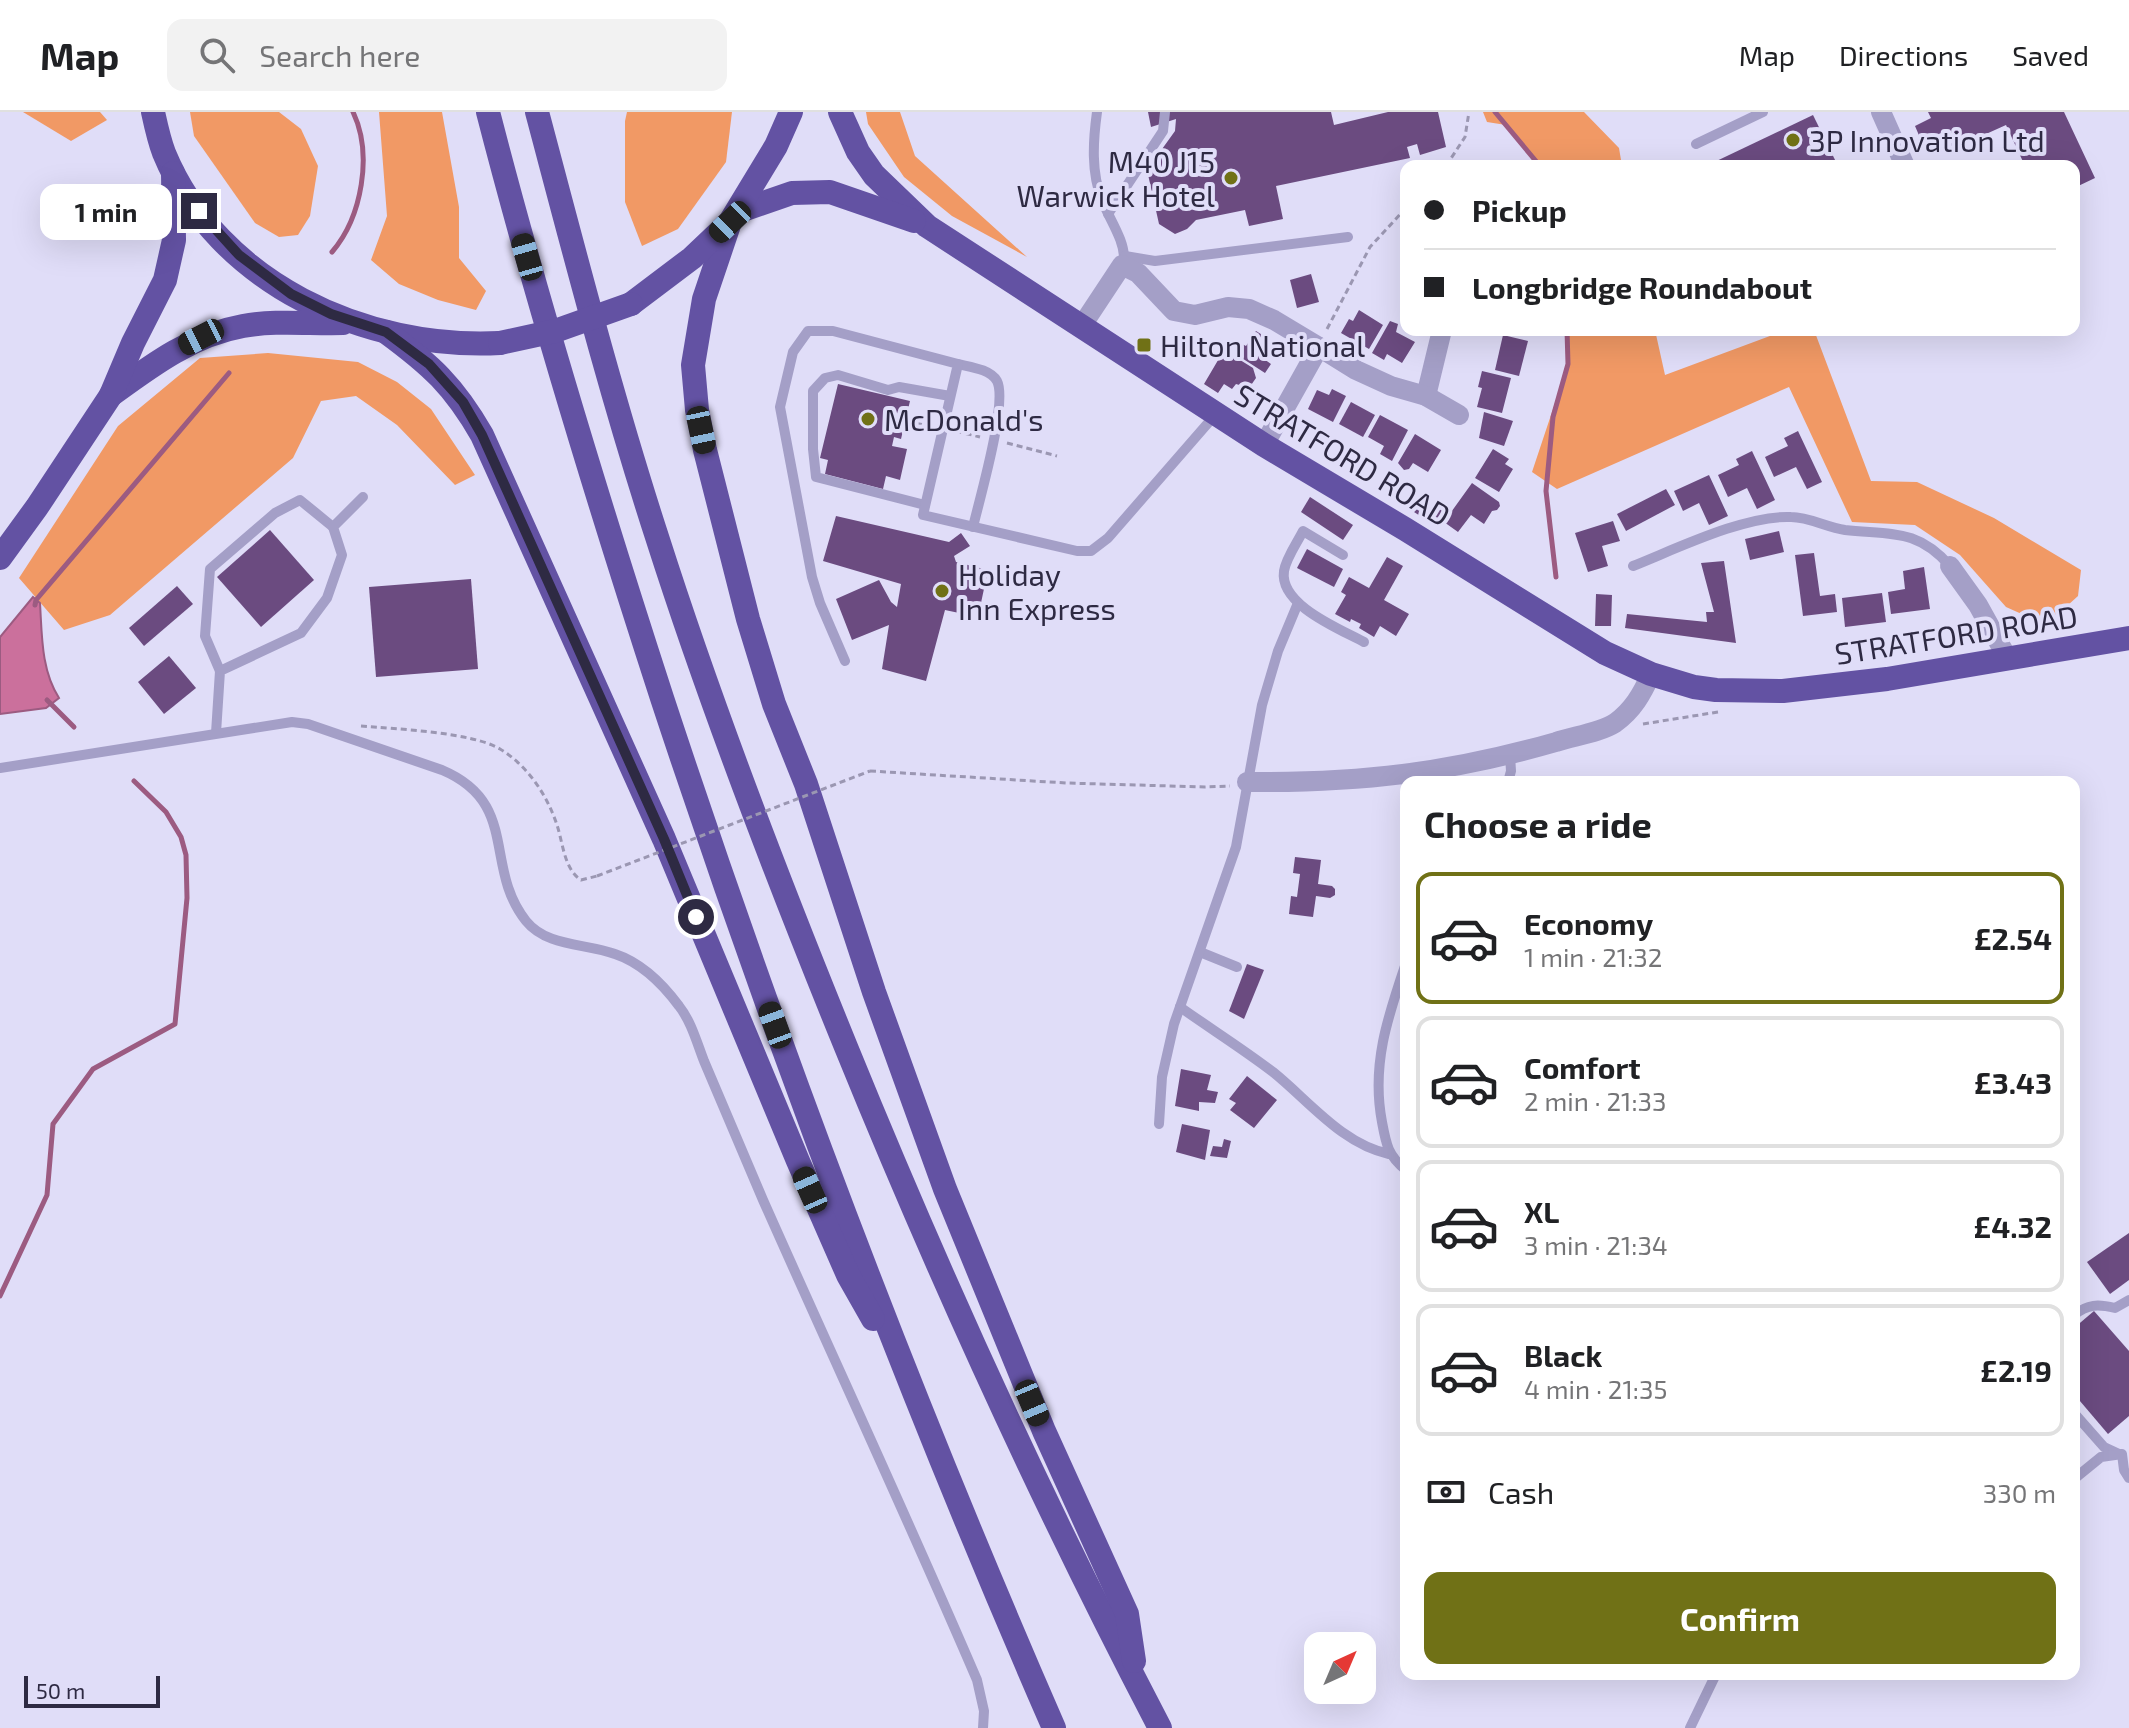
<!DOCTYPE html>
<html lang="en">
<head>
<meta charset="utf-8">
<style>
	body { margin:0; font-family:"Exo 2",sans-serif; background:#f2f2f2; color:#202124; height:100vh; display:flex; flex-direction:column; font-size:30px; white-space:nowrap }
	* { box-sizing:border-box; margin:0 }
	p { font-size:26px; color:#757577 }
	.icon { flex:none; width:44px; height:44px; fill:none; stroke:currentColor; stroke-width:2; stroke-linecap:round; stroke-linejoin:round }
	.map { position:relative; flex:1; overflow:hidden }
	.drawer { position:absolute; left:1400px; top:664px; width:680px; height:904px; display:flex; flex-direction:column; background:#fff; border-radius:16px; box-shadow:0 8px 32px #0002 }
	.drawer>* { flex:none }
	.banner { position:absolute; left:1400px; top:48px; width:680px; height:176px; border-radius:16px; box-shadow:0 8px 32px #0002; display:grid; align-content:center; height:176px; padding:0 24px; background:#fff }
	.needle { width:52px; rotate:44deg }
	.fabs { position:absolute; left:1304px; top:1520px; display:grid; gap:16px }
	.fabs a { display:grid; place-items:center; width:72px; height:72px; border-radius:16px; background:#fff; box-shadow:0 8px 32px #0002; font-size:40px }
	.scale { position:absolute; left:24px; bottom:20px; width:136px; box-sizing:border-box; padding-left:8px; border:4px solid #2e2a43; border-top:0; font-size:22px; line-height:28px; white-space:nowrap; color:#2e2a43; -webkit-text-stroke:6px #e0ddf8; paint-order:stroke }
	.end { position:absolute; width:36px; height:36px; margin:-18px; border:10px solid #2e2a43; background:#fff; box-shadow:0 0 0 4px #fff }
	.from { border-radius:50% }
	.bubble { position:absolute; height:56px; border-radius:16px; background:#fff; box-shadow:0 8px 32px #0002; font-size:26px; font-weight:700; line-height:56px; text-align:center }
	.car { position:absolute; width:24px; height:48px; margin:-24px -12px; border-radius:10px; box-shadow:0 0 6px 2px #0007; background:linear-gradient(#222 24%,#8ab4d8 0 40%,#222 0 76%,#8ab4d8 0 86%,#222 0) }
	.banner b { display:flex; align-items:center; gap:28px; height:76px; font-size:30px }
	.banner b+b { border-top:2px solid #e0e0e0 }
	.banner i { width:20px; height:20px; background:#202124 }
	ul { padding:0; list-style:none }
	li { display:flex; align-items:center; gap:24px; height:132px; margin:0 16px 12px; padding:0 8px; border:4px solid #e0e0e0; border-radius:16px }
	li div { flex:1 }
	li b { display:block; font-size:30px }
	li em { font-style:normal; font-weight:700 }
	li.active { border-color:#707116 }
	li>.icon { width:72px; height:72px; stroke-width:1.5 }
	h2 { padding:0 24px; font-size:36px; line-height:96px }
	.pay { display:flex; align-items:center; gap:20px; height:88px; padding:0 24px; font-size:30px }
	.pay p { margin-inline-start:auto }
	.primary-button { display:flex; gap:16px; margin-top:auto; padding:16px 24px }
	.primary-button a { flex:1; height:92px; border-radius:16px; background:#707116; color:#fff; font-size:32px; font-weight:700; line-height:92px; text-align:center }
	header { display:flex; align-items:center; gap:48px; box-sizing:border-box; height:112px; padding:0 40px; background:#fff; border-bottom:2px solid #e0e0e0 }
	header strong { font-size:38px }
	nav { display:flex; gap:44px; margin-inline-start:auto; font-size:28px }
	.search { width:560px; height:72px; background:#f2f2f2; display:flex; align-items:center; gap:20px; box-sizing:border-box; padding:0 28px; border-radius:16px; color:#757577; font-size:30px }
	.map>svg:first-child { display:block }
	.forest { fill:#f19965 }
	.water { fill:#cb709c; stroke:#9c5b81; stroke-width:2 }
	.lines { fill:none; stroke-linecap:round; stroke-linejoin:round }
	.stream { stroke:#9c5b81; stroke-width:5 }
	.building { fill:#6b4b80 }
	.path { stroke:#9b97b2; stroke-width:3; stroke-dasharray:6 4; stroke-linecap:butt }
	.lane { stroke:#a49fc7; stroke-width:10 }
	.street { stroke:#a49fc7; stroke-width:20 }
	.highway { stroke:#6352a3; stroke-width:24 }
	.path-bridge { stroke:#9b97b2; stroke-width:3; stroke-dasharray:6 4; stroke-linecap:butt }
	.highway-bridge { stroke:#6352a3; stroke-width:24 }
	.route { stroke:#2e2a43; stroke-width:10 }
	.poi-dot { fill:#707116; stroke:#e0ddf8; stroke-width:3 }
	.labels { text-anchor:middle; dominant-baseline:central; stroke-width:8; stroke-linejoin:round; paint-order:stroke }
	.poi-label { font-size:30px; fill:#2e2a43; stroke:#e0ddf8; text-anchor:start }
	.street-label { font-size:30px; fill:#2e2a43; stroke:#e0ddf8 }
</style>
</head>
<body>
<header>
<strong>Map</strong>
<div class="search"><svg class="icon" aria-label="search" viewBox="0 0 24 24"><circle cx="10" cy="10" r="6"/><path d="M15 15l6 6"/></svg>Search here</div>
<nav><a>Map</a><a>Directions</a><a>Saved</a></nav>
</header>
<div class="map">
<svg width="2129" height="1616" viewBox="0 0 2129 1616">
	<rect width="100%" height="100%" fill="#e0ddf8"/>
	<g class="forest">
		<polygon points="23,0 100,0 107,8 71,29"/>
		<polygon points="190,0 279,0 301,17 318,54 310,104 298,123 279,125 255,111 194,24"/>
		<polygon points="379,0 442,0 459,95 459,146 486,179 476,198 438,188 399,172 371,148 387,104"/>
		<polygon points="627,0 732,0 726,50 678,117 642,134 625,90 625,9"/>
		<polygon points="866,0 900,0 915,44 1027,145 952,104 904,65 868,12"/>
		<polygon points="1483,0 1584,0 1619,36 1622,54 1540,54 1506,13 1487,10"/>
		<polygon points="1567,218 1655,218 1665,263 1786,218 1814,218 1871,369 1917,370 1994,406 2081,458 2078,484 2046,513 2006,495 1960,443 1915,413 1852,410 1789,275 1557,377 1532,360 1568,252"/>
		<polygon points="268,241 358,250 397,270 431,297 475,363 455,373 397,313 356,284 321,289 293,346 110,503 64,518 19,466 118,314 200,246"/>
	</g>
	<path class="water" d="M33,485L40,491C42,523 41,558 59,586L46,596L0,602V525Z"/>
	<g class="lines">
		<g class="stream">
			<polyline points="1495,0 1540,54"/>
			<path d="M332,140C362,105 373,42 353,0"/>
			<polyline points="1556,465 1546,379 1553,305 1568,252 1567,218"/>
			<polyline points="35,493 36,488 229,261"/>
			<polyline points="47,588 74,615"/>
			<polyline points="0,1184 47,1083 53,1012 93,957 175,912 187,786 186,743 181,725 166,700 134,669"/>
		</g>
	</g>
	<g class="building">
		<polygon points="1148,0 1331,0 1334,13 1388,0 1438,0 1446,35 1420,43 1417,32 1407,35 1410,46 1276,74 1283,107 1249,114 1245,98 1196,108 1187,117 1175,122 1159,112 1147,58 1175,19 1176,7 1151,15"/>
		<polygon points="1928,0 2064,0 2095,66 2074,76 2074,54 2025,54 2006,13 1946,40 1943,34 1927,42 1915,14 1931,6"/>
		<polygon points="1813,3 1838,54 1706,54"/>
		<polygon points="1311,162 1319,190 1297,196 1290,168"/>
		<polygon points="1359,198 1383,213 1369,237 1341,221 1349,207 1353,209"/>
		<polygon points="1390,209 1398,212 1396,220 1415,230 1402,251 1387,242 1384,248 1372,241"/>
		<polygon points="1256,219 1275,231 1264,247 1271,252 1265,261 1234,241 1240,231 1246,234"/>
		<polygon points="1503,223 1528,229 1519,264 1495,258"/>
		<polygon points="1224,238 1253,256 1256,266 1249,276 1236,272 1232,277 1224,272 1218,281 1204,272"/>
		<polygon points="1482,259 1511,266 1502,301 1477,295 1482,276 1478,275"/>
		<polygon points="838,272 910,289 901,327 894,325 892,334 907,337 900,368 886,364 883,377 825,362 828,348 820,346"/>
		<polygon points="1332,277 1346,284 1333,310 1308,297 1317,278 1329,283"/>
		<polygon points="1351,290 1375,303 1363,325 1339,312"/>
		<polygon points="1484,300 1513,309 1504,334 1479,326"/>
		<polygon points="1380,303 1408,318 1392,349 1380,342 1384,334 1368,325"/>
		<polygon points="1798,319 1822,370 1807,377 1796,355 1774,365 1765,345 1788,334 1784,326"/>
		<polygon points="1415,322 1441,338 1428,360 1413,351 1409,357 1404,358 1398,351"/>
		<polygon points="1493,337 1509,347 1505,352 1513,357 1499,380 1475,366"/>
		<polygon points="1752,339 1775,388 1757,397 1747,376 1728,385 1718,363 1739,353 1736,347"/>
		<polygon points="1709,363 1728,404 1709,413 1699,391 1683,399 1674,379"/>
		<polygon points="1472,371 1499,390 1500,394 1497,398 1492,399 1484,412 1471,403 1458,420 1444,410"/>
		<polygon points="1666,377 1675,393 1626,419 1617,402"/>
		<polygon points="1310,385 1353,413 1343,428 1301,400"/>
		<polygon points="1422,386 1444,400 1436,414 1414,400"/>
		<polygon points="836,404 949,430 961,421 970,434 954,444 956,450 988,458 978,505 945,498 926,569 882,557 889,513 852,528 836,487 879,468 891,490 897,495 901,472 823,449"/>
		<polygon points="1613,409 1620,429 1602,434 1608,454 1588,460 1575,421"/>
		<polygon points="270,418 314,468 261,515 217,465"/>
		<polygon points="1779,419 1784,440 1750,448 1745,427"/>
		<polygon points="1307,437 1343,457 1334,475 1297,456"/>
		<polygon points="1814,441 1820,484 1835,482 1837,500 1803,504 1795,443"/>
		<polygon points="1387,445 1403,454 1384,488 1409,502 1396,524 1380,514 1374,525 1359,516 1361,512 1351,507 1350,510 1335,502 1346,483 1341,480 1349,465 1369,476"/>
		<polygon points="1724,449 1736,531 1625,516 1627,502 1707,510 1706,500 1714,500 1701,451"/>
		<polygon points="1924,455 1930,497 1891,502 1888,480 1905,477 1903,459"/>
		<polygon points="471,467 478,557 376,565 369,475"/>
		<polygon points="177,474 193,492 144,534 129,516"/>
		<polygon points="1882,481 1886,510 1845,515 1842,486"/>
		<polygon points="1596,482 1612,483 1611,514 1595,514"/>
		<polygon points="169,544 196,576 164,602 138,570"/>
		<polygon points="1295,745 1321,748 1318,772 1332,774 1335,777 1335,783 1330,786 1316,784 1313,805 1289,802 1291,784 1297,785 1300,762 1293,761"/>
		<polygon points="1247,852 1264,858 1244,907 1229,899"/>
		<polygon points="1181,957 1211,963 1207,978 1218,980 1215,991 1199,990 1199,999 1175,994"/>
		<polygon points="1247,964 1277,988 1254,1016 1230,998 1236,991 1229,987"/>
		<polygon points="1182,1012 1210,1018 1205,1048 1176,1040"/>
		<polygon points="1224,1027 1231,1029 1227,1046 1210,1044 1213,1034 1222,1035"/>
		<polygon points="2129,1121 2129,1168 2110,1182 2087,1150"/>
		<polygon points="2094,1199 2129,1239 2129,1304 2108,1322 2074,1282 2074,1216"/>
	</g>
	<g class="lines">
		<g class="path">
			<polyline points="1446,54 1465,25 1469,0"/>
			<polyline points="1327,217 1370,135 1406,96"/>
			<polyline points="916,311 929,314"/>
			<polyline points="956,319 980,325"/>
			<polyline points="1007,331 1057,344"/>
			<polyline points="1643,612 1718,600"/>
			<path d="M361,614C395,617 472,620 500,637C528,654 547,683 557,713C563,731 564,757 581,768L597,764"/>
			<polyline points="870,659 1066,671 1205,675 1230,674"/>
		</g>
		<g class="lane">
			<path d="M1097,0C1093,29 1091,61 1102,88C1109,107 1125,128 1124,148"/>
			<polyline points="1696,32 1763,0"/>
			<polyline points="1108,102 1163,19 1165,0"/>
			<polyline points="1125,144 1155,149 1348,125"/>
			<path d="M958,252C970,255 990,257 997,269C1008,290 979,389 973,415"/>
			<polyline points="925,393 816,365 813,337 813,279 825,266 838,263 888,278 899,275 950,284"/>
			<path d="M1343,443L1303,419C1297,431 1286,446 1284,459C1279,493 1340,517 1364,530"/>
			<path d="M1633,454C1676,437 1745,403 1791,405C1809,405 1826,415 1845,418C1890,423 1917,416 1950,454"/>
			<polyline points="845,549 820,491 812,465 780,295 793,240 808,219 833,219 958,252 923,403 1077,439 1091,439 1108,426 1215,303"/>
			<polyline points="220,559 205,524 210,457 275,401 300,388 333,415"/>
			<polyline points="216,621 220,559 301,521 327,486 342,443 333,415 363,385"/>
			<path d="M0,656L292,610L308,612L442,658C520,691 483,755 526,809C547,835 585,831 615,842C642,851 662,871 679,894C691,909 697,931 704,949C724,995 743,1042 763,1088C834,1248 908,1407 977,1568L984,1599L983,1616"/>
			<polyline points="1508,670 1511,659 1510,643"/>
			<polyline points="1200,840 1237,855"/>
			<path d="M1406,851C1388,904 1371,953 1382,1010C1386,1032 1388,1044 1406,1058"/>
			<path d="M1180,895C1211,917 1243,937 1273,960C1309,989 1342,1032 1389,1042"/>
			<polyline points="1159,1012 1162,965 1174,912 1236,735 1262,593 1278,539 1298,491"/>
			<path d="M2074,1203C2088,1192 2098,1192 2115,1196L2129,1188"/>
			<polyline points="2074,1301 2104,1335 2119,1342"/>
			<polyline points="2074,1367 2101,1345 2122,1342 2124,1358 2129,1366"/>
			<polyline points="1690,1616 1716,1562"/>
		</g>
		<g class="street">
			<polyline points="1881,0 1905,54"/>
			<polyline points="1081,215 1122,153 1138,161 1174,199 1195,203 1228,195 1249,197 1274,208 1319,235"/>
			<polyline points="1426,284 1442,218"/>
			<polyline points="1264,333 1319,235 1356,258 1391,274 1426,284 1459,303"/>
			<polyline points="1950,454 1978,493 2008,547"/>
			<path d="M1247,670C1359,671 1448,661 1556,630C1574,624 1599,621 1615,611C1633,598 1642,582 1651,562"/>
		</g>
		<g class="highway">
			<path d="M153,0C156,14 159,28 164,41C218,172 366,238 500,231"/>
			<path d="M488,0C539,198 599,392 662,586C777,935 907,1279 1054,1616"/>
			<path d="M537,0C575,143 612,287 658,428C713,600 778,768 846,935C940,1166 1044,1394 1160,1616"/>
			<polyline points="840,0 858,40 874,63 927,114 1264,333 1405,417 1605,541 1651,562 1694,575 1716,578 1783,579 1887,567 2129,526"/>
			<polyline points="737,100 792,81 830,80 914,109"/>
			<polyline points="730,110 704,187 693,253 697,298 705,338 748,507 774,592 806,672 874,880 945,1077 1044,1319 1127,1502 1134,1549"/>
			<polyline points="631,192 692,146 730,110 776,34 791,0"/>
			<path d="M386,220C431,253 454,274 482,323L664,727L798,1049L848,1163L873,1207"/>
			<path d="M111,283C152,253 192,223 243,214C275,208 310,212 343,211"/>
			<polyline points="0,446 37,395 111,283 133,231 165,168 174,128 173,61"/>
		</g>
		<polyline class="path-bridge" points="597,764 870,659"/>
		<polyline class="highway-bridge" points="500,231 555,219 631,192"/>
	</g>
	<g class="lines">
		<polyline class="route" points="199,99 239,143 291,182 331,202 386,220 429,252 463,290 482,323 664,727 696,805"/>
	</g>
	<g class="poi-dot">
		<circle cx="1793" cy="28" r="8"/>
		<circle cx="1231" cy="66" r="8"/>
		<rect x="1136" y="225" width="16" height="16" rx="4"/>
		<circle cx="868" cy="307" r="8"/>
		<circle cx="942" cy="479" r="8"/>
	</g>
	<g class="labels">
		<g class="poi-label">
			<text x="1809" y="28">3P Innovation Ltd</text>
			<text x="1215" y="49" text-anchor="end">M40 J15<tspan x="1215" dy="34">Warwick Hotel</tspan></text>
			<text x="1160" y="233">Hilton National</text>
			<text x="884" y="307">McDonald's</text>
			<text x="958" y="462">Holiday<tspan x="958" dy="34">Inn Express</tspan></text>
		</g>
		<g class="street-label">
			<text transform="translate(1343 342) rotate(31)">STRATFORD ROAD</text>
			<text transform="translate(1956 522) rotate(-9)">STRATFORD ROAD</text>
		</g>
	</g>
</svg>
<div class="fabs">
<a><svg class="needle" viewBox="-14 -14 28 28"><path d="M0-13l5 13h-10z" fill="#e53935"/><path d="M0 13l5-13h-10z" fill="#757577"/></svg></a>
</div>
<div class="scale">50 m</div>
<i class="end from" style="left:696px;top:805px"></i>
<i class="end" style="left:199px;top:99px"></i>
<div class="bubble" style="left:40px;top:72px;width:132px">1 min</div>
<i class="car" style="left:730px;top:110px;rotate:226deg"></i>
<i class="car" style="left:527px;top:145px;rotate:344deg"></i>
<i class="car" style="left:201px;top:225px;rotate:243deg"></i>
<i class="car" style="left:701px;top:318px;rotate:168deg"></i>
<i class="car" style="left:775px;top:913px;rotate:340deg"></i>
<i class="car" style="left:810px;top:1078px;rotate:336deg"></i>
<i class="car" style="left:1032px;top:1291px;rotate:157deg"></i>
<div class="banner">
<b><i class="from"></i>Pickup</b>
<b><i></i>Longbridge Roundabout</b>
</div>
<section class="drawer">
<h2>Choose a ride</h2>
<ul>
<li class="active"><svg class="icon" aria-label="car" viewBox="0 0 24 24"><path d="M5 17H2v-5l4-1 3-4h7l3 4 3 1v5h-3M9 17h6M6 11h13"/><circle cx="7" cy="17" r="2"/><circle cx="17" cy="17" r="2"/></svg><div><b>Economy</b><p>1 min · 21:32</p></div><em>£2.54</em></li>
<li><svg class="icon" aria-label="car" viewBox="0 0 24 24"><path d="M5 17H2v-5l4-1 3-4h7l3 4 3 1v5h-3M9 17h6M6 11h13"/><circle cx="7" cy="17" r="2"/><circle cx="17" cy="17" r="2"/></svg><div><b>Comfort</b><p>2 min · 21:33</p></div><em>£3.43</em></li>
<li><svg class="icon" aria-label="car" viewBox="0 0 24 24"><path d="M5 17H2v-5l4-1 3-4h7l3 4 3 1v5h-3M9 17h6M6 11h13"/><circle cx="7" cy="17" r="2"/><circle cx="17" cy="17" r="2"/></svg><div><b>XL</b><p>3 min · 21:34</p></div><em>£4.32</em></li>
<li><svg class="icon" aria-label="car" viewBox="0 0 24 24"><path d="M5 17H2v-5l4-1 3-4h7l3 4 3 1v5h-3M9 17h6M6 11h13"/><circle cx="7" cy="17" r="2"/><circle cx="17" cy="17" r="2"/></svg><div><b>Black</b><p>4 min · 21:35</p></div><em>£2.19</em></li>
</ul>
<div class="pay"><svg class="icon" aria-label="cash" viewBox="0 0 24 24"><path d="M3 7h18v10H3z"/><circle cx="12" cy="12" r="2"/></svg>Cash<p>330 m</p></div>
<div class="primary-button"><a>Confirm</a></div>
</section>
</div>
</body>
</html>
